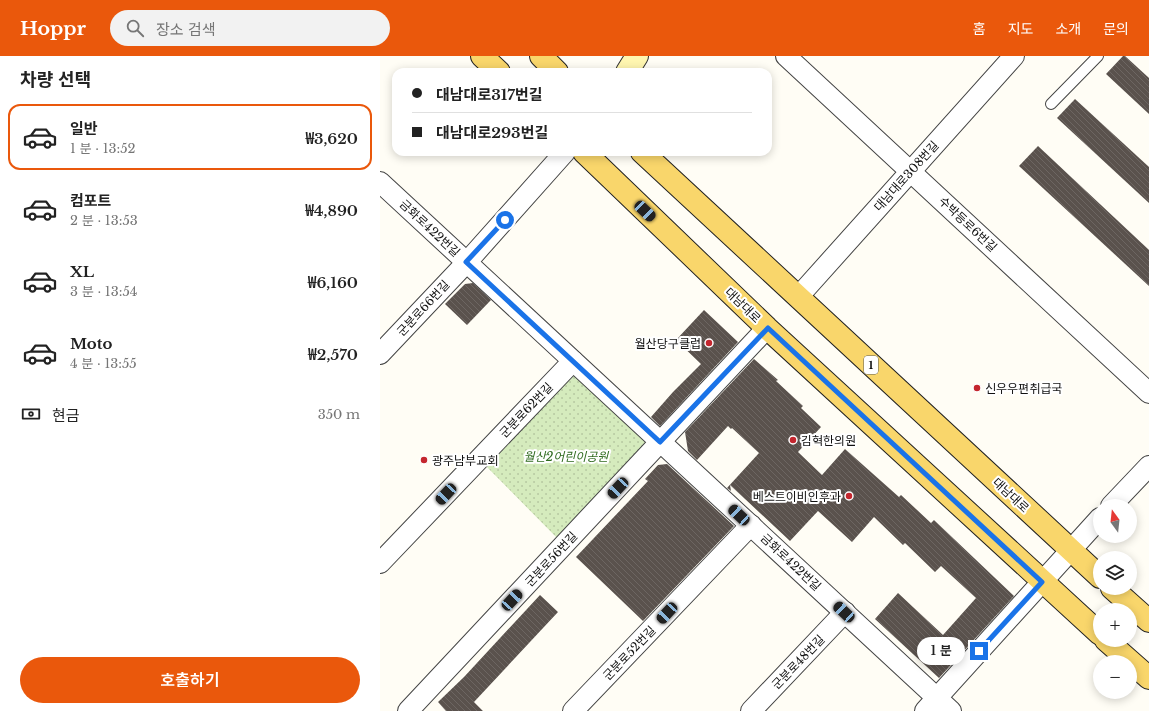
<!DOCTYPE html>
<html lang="ko">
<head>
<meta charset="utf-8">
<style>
	body { margin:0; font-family:"Libre Baskerville","Noto Sans KR",serif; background:#f2f2f2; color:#222; height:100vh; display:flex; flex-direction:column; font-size:15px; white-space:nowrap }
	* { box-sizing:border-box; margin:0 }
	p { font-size:13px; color:#767676 }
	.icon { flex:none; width:22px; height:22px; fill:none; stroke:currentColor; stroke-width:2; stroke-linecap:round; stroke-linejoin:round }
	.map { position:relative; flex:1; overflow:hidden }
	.panel { display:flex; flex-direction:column; background:#fff; width:380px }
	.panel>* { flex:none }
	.hud { position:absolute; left:12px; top:12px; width:380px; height:88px; border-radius:12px; box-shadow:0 2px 10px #0003; display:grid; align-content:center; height:88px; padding:0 20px; background:#fff }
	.needle { width:26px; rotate:345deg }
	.controls { position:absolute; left:713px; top:443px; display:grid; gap:8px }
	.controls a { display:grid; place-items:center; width:44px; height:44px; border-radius:50%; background:#fff; box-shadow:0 2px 10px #0003; font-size:20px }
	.end { position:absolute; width:18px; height:18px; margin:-9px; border:5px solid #1a73e8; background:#fff; box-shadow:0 0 0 2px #fff }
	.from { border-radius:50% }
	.bubble { position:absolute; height:28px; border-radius:14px; background:#fff; box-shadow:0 2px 10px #0003; font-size:13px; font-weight:600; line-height:28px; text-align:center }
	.car { position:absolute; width:12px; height:24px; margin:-12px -6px; border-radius:5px; box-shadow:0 0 3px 1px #0007; background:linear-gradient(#222 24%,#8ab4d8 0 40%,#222 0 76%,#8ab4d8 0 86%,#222 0) }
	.hud b { display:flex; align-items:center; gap:14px; height:38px; font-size:15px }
	.hud b+b { border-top:1px solid #e0e0e0 }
	.hud i { width:10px; height:10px; background:#222 }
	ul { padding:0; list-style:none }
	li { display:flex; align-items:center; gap:12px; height:66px; margin:0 8px 6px; padding:0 12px; border:2px solid transparent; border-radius:12px }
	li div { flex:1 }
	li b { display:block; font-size:15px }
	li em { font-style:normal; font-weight:600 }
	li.active { border-color:#ea580c }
	li>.icon { width:36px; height:36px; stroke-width:1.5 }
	h2 { padding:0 20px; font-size:18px; line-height:48px }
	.pay { display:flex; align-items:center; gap:10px; height:44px; padding:0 20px; font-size:15px }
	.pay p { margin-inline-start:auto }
	.primary-button { display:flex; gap:8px; margin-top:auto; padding:8px 20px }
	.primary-button a { flex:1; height:46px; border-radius:24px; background:#ea580c; color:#fff; font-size:16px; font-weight:600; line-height:46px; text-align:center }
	header { display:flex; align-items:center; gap:24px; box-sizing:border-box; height:56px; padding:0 20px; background:#ea580c; color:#fff }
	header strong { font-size:19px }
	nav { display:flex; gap:22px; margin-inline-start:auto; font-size:14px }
	.search { width:280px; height:36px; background:#f2f2f2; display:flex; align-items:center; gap:10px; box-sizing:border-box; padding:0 14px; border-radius:22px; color:#767676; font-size:15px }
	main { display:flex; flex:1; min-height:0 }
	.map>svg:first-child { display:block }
	.park { fill:url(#park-dots) }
	.building { fill:url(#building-back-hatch) }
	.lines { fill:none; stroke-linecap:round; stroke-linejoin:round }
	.lane-casing { stroke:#444; stroke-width:12 }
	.street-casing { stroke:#444; stroke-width:22 }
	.secondary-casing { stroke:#333; stroke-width:24 }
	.primary-casing { stroke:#222; stroke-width:24 }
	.lane { stroke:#fff; stroke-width:10 }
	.street { stroke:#fff; stroke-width:20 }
	.secondary { stroke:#fff6b0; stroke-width:22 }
	.primary { stroke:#f9d66b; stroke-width:22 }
	.route { stroke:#1a73e8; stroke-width:5 }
	.poi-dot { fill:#c4262e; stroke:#fff; stroke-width:1.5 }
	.labels { text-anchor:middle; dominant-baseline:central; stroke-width:4; stroke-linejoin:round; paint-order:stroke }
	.shield { fill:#fff; stroke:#585858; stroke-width:1 }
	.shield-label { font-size:11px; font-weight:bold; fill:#111 }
	.street-label { font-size:12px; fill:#111; stroke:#fff }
	.poi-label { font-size:12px; fill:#111; stroke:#fff; text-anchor:start }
	.park-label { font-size:12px; font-style:italic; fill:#2f6b1f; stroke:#fff }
</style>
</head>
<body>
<header>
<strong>Hoppr</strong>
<div class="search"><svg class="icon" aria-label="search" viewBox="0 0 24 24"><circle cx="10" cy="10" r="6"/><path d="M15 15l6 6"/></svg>장소 검색</div>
<nav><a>홈</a><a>지도</a><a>소개</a><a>문의</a></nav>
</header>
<main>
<section class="panel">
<h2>차량 선택</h2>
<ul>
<li class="active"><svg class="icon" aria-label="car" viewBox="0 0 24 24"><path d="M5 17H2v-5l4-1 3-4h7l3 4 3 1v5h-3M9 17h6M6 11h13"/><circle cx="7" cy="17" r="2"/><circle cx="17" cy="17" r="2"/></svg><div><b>일반</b><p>1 분 · 13:52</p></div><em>₩3,620</em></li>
<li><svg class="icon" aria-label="car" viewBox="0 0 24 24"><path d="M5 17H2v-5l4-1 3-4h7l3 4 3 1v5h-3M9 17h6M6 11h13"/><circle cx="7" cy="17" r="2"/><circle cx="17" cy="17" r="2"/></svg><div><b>컴포트</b><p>2 분 · 13:53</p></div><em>₩4,890</em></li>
<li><svg class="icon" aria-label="car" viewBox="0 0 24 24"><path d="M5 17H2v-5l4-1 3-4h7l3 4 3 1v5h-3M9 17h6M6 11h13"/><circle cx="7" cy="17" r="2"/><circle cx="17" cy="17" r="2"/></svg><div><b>XL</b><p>3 분 · 13:54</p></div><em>₩6,160</em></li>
<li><svg class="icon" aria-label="car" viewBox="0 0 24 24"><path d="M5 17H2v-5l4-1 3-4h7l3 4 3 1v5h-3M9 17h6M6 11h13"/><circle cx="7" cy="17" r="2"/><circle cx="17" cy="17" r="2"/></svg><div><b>Moto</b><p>4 분 · 13:55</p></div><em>₩2,570</em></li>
</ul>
<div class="pay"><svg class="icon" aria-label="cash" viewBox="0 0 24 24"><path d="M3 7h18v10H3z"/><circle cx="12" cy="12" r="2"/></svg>현금<p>350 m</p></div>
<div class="primary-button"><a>호출하기</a></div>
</section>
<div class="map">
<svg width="769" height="655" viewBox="0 0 769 655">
	<defs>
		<pattern id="park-dots" width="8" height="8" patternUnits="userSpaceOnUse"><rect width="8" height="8" fill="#d5ebbd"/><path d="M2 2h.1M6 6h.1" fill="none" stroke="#b6c8a1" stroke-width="1.8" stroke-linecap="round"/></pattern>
		<pattern id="building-back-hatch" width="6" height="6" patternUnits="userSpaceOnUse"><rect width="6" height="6" fill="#5a524d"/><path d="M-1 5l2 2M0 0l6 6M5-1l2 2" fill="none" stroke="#6d6662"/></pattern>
	</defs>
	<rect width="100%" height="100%" fill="#fffdf5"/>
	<polygon class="park" points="193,305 281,386 184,489 99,403"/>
	<g class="building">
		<polygon points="743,0 745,0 769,22 769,58 726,18"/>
		<polygon points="695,43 769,111 769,147 677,62"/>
		<polygon points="658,90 769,194 769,230 639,110"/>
		<polygon points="93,227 111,244 87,269 65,248 85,228"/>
		<polygon points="324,254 358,286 280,370 271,361 293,336 321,308 296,284"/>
		<polygon points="374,303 398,324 396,325 423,350 421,352 441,371 418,396 442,419 465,393 519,441 521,439 551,467 554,464 634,540 559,622 495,563 518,537 563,579 596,542 561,510 555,516 525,487 523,489 494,461 472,486 438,455 410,485 350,429 351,435 347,432 379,397 352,372 351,373 348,370 317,404 308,395 305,376"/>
		<polygon points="287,408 354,470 263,565 196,501 268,425 265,423 278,409"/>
		<polygon points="160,539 178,556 94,646 103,655 66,655 58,646 84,621"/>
	</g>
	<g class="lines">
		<defs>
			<polyline id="lane" points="671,48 718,0"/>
			<g id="street">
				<polyline points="406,0 769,337"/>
				<polyline points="0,126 571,655"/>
				<polyline points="418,241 634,0"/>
				<polyline points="0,298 87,206 185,96"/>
				<polyline points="731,450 769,410"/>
				<polyline points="0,507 193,305"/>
				<polyline points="28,655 387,272"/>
				<polyline points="193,655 371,469"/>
				<polyline points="371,655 465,556"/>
				<polyline points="545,655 720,462"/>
			</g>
			<polyline id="secondary" points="247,16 257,0"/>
			<g id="primary">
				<polyline points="102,0 119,16"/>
				<polyline points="161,0 177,16"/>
				<polyline points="204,96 387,272 720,578"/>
				<polyline points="262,96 720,521"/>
				<polyline points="732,532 769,565"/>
				<polyline points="726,584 769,622"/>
			</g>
		</defs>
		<use href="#lane" class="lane-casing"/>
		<use href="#street" class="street-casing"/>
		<use href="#secondary" class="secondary-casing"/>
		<use href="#primary" class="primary-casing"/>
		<use href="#lane" class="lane"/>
		<use href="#street" class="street"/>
		<use href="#secondary" class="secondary"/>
		<use href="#primary" class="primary"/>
	</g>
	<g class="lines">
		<polyline class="route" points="125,164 86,206 280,386 388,272 662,526 599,595"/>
	</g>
	<g class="poi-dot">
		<circle cx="329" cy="287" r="4"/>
		<circle cx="597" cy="332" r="4"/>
		<circle cx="413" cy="384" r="4"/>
		<circle cx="44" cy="404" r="4"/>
		<circle cx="469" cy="440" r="4"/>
	</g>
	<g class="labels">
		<rect class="shield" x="484" y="300" width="14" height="18" rx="3"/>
		<g class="shield-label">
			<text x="491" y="309">1</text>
		</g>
		<g class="street-label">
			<text transform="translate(526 120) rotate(-48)">대남대로308번길</text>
			<text transform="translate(588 168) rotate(43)">수박등로6번길</text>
			<text transform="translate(50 172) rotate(43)">금화로422번길</text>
			<text transform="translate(363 249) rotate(44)">대남대로</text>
			<text transform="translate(43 252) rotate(-47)">군분로66번길</text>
			<text transform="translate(146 354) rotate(-46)">군분로62번길</text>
			<text transform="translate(631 439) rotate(43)">대남대로</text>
			<text transform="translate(171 503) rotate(-47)">군분로56번길</text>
			<text transform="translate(411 506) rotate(43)">금화로422번길</text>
			<text transform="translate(249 597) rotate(-46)">군분로52번길</text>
			<text transform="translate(418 606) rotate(-46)">군분로48번길</text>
		</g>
		<g class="poi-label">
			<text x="321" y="287" text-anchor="end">월산당구클럽</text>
			<text x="605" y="332">신우우편취급국</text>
			<text x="421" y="384">김혁한의원</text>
			<text x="52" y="404">광주남부교회</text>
			<text x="461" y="440" text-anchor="end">베스트이비인후과</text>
		</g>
		<g class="park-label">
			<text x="186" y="400">월산2어린이공원</text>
		</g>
	</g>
</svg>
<div class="controls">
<a><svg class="needle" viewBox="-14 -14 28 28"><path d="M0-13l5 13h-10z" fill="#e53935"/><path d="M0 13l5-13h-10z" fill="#767676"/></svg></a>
<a><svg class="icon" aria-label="layers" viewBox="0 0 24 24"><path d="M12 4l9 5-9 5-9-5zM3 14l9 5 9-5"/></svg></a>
<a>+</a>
<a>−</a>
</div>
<i class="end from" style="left:125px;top:164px"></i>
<i class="end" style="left:599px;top:595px"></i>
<div class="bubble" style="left:537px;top:581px;width:48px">1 분</div>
<i class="car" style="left:265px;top:155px;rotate:134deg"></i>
<i class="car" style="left:238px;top:432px;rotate:223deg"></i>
<i class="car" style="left:66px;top:438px;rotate:223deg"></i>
<i class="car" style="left:359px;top:459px;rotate:313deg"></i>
<i class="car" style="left:132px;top:544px;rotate:43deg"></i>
<i class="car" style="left:464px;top:556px;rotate:313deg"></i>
<i class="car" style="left:287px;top:557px;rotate:223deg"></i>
<div class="hud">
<b><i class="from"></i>대남대로317번길</b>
<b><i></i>대남대로293번길</b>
</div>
</div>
</main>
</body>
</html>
